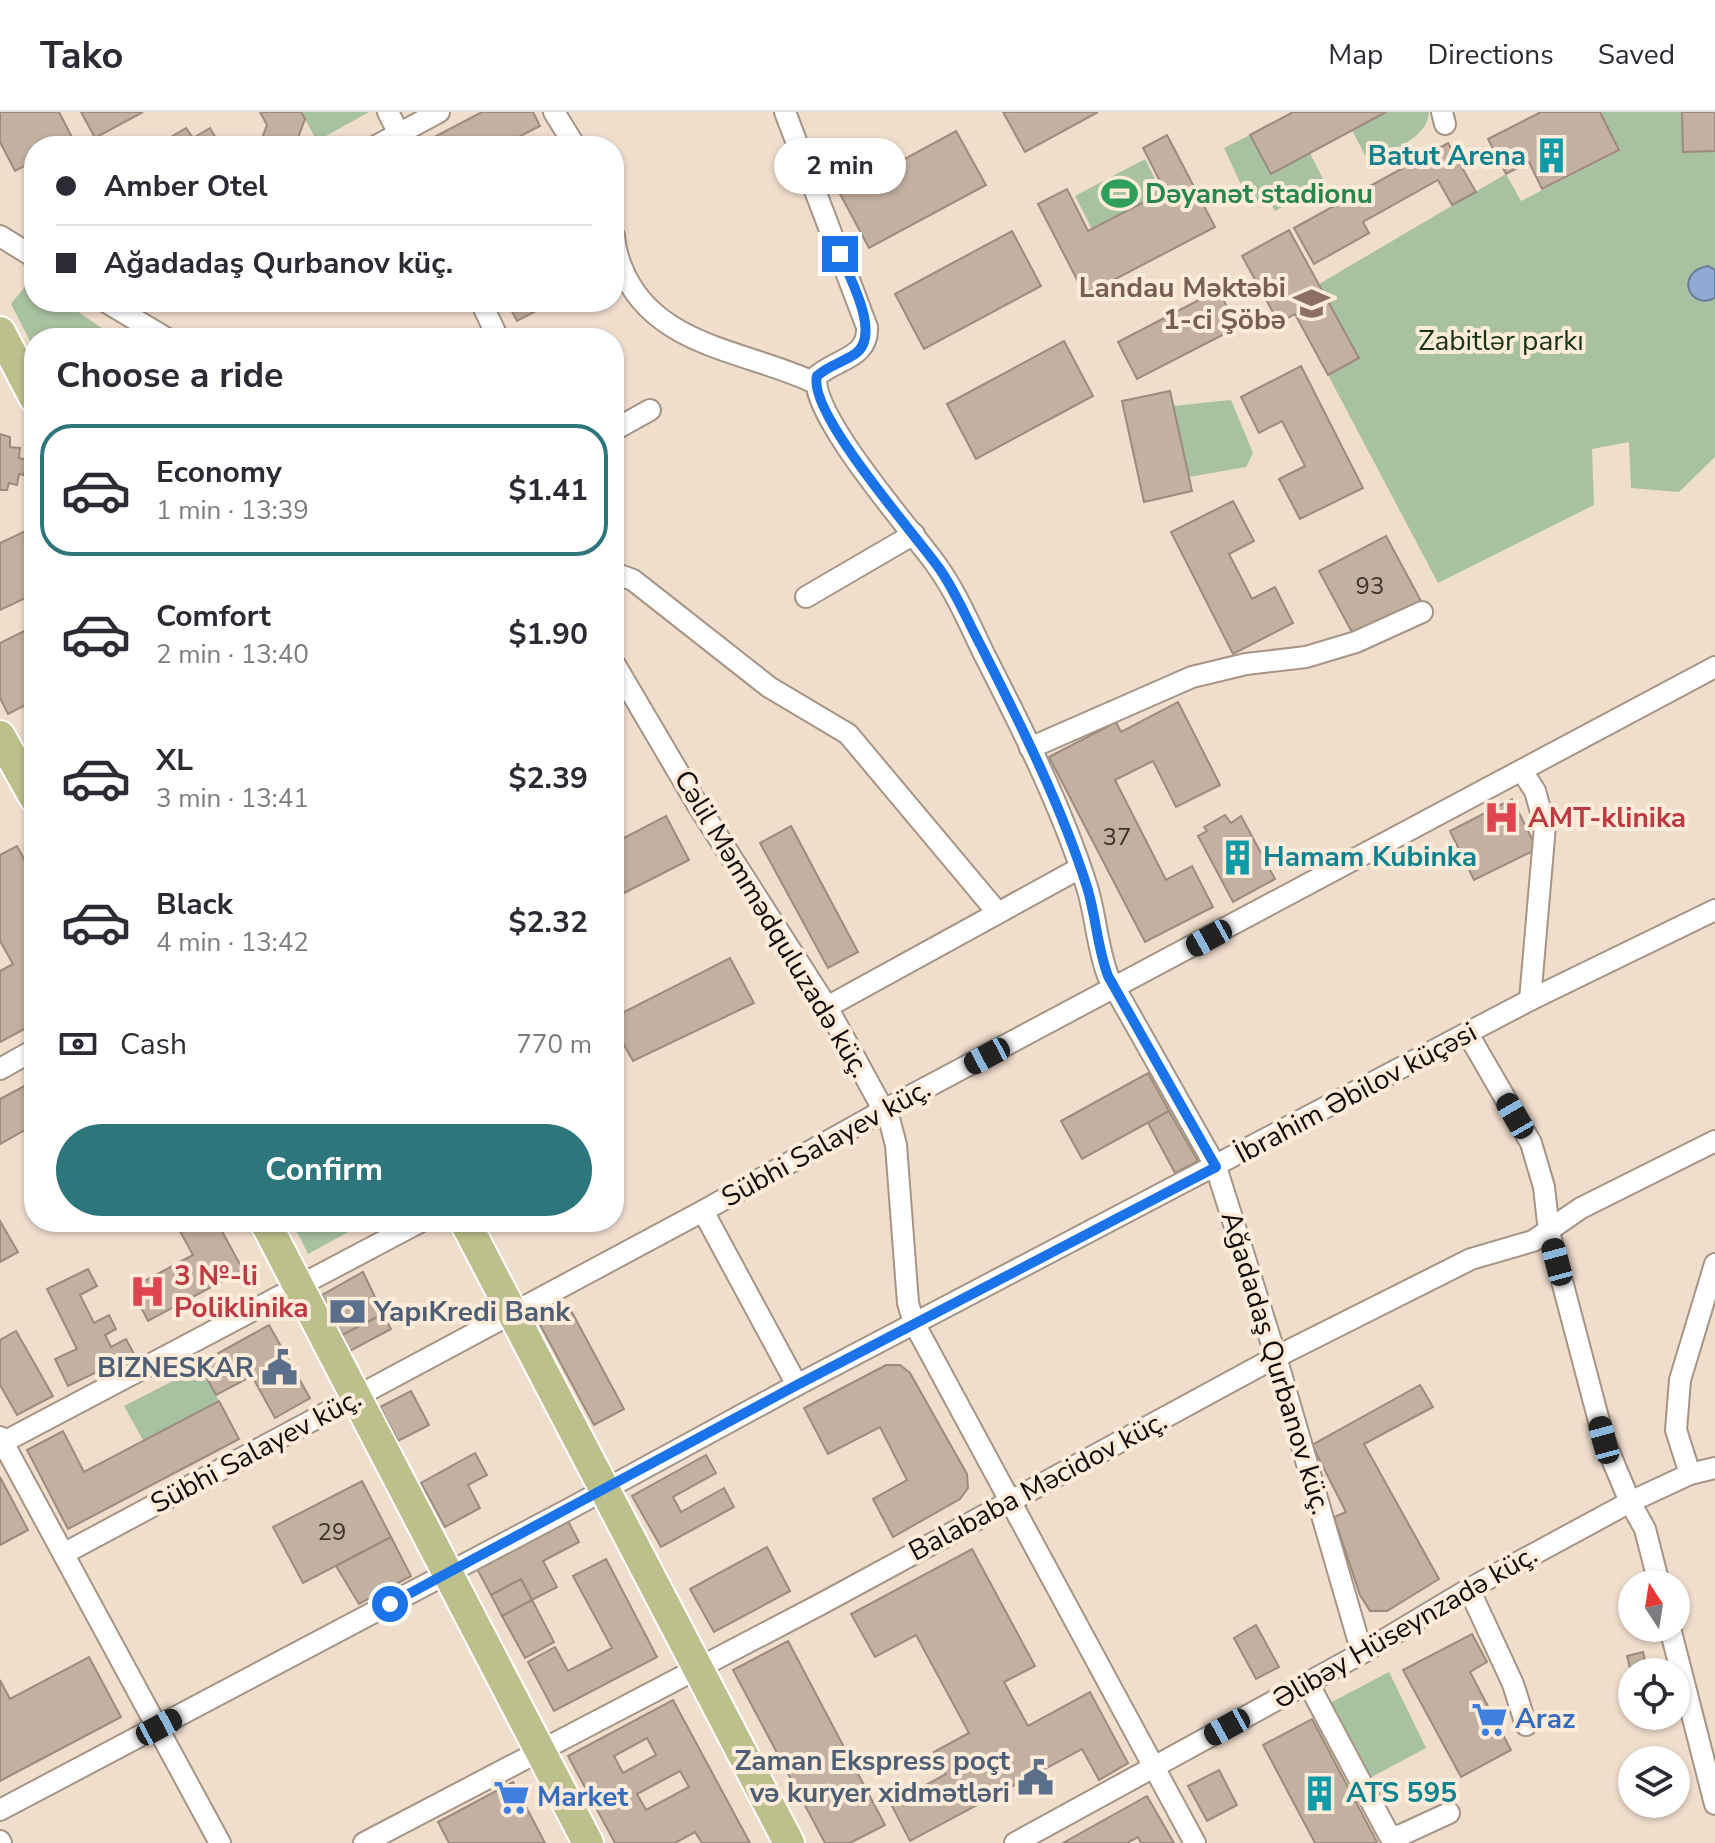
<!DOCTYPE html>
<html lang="en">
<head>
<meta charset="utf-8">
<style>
	body { margin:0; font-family:"Nunito Sans",sans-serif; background:#f7f7f7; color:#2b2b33; height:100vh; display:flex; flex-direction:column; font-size:30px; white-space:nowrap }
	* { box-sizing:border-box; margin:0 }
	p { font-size:26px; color:#7c7c81 }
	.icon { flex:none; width:44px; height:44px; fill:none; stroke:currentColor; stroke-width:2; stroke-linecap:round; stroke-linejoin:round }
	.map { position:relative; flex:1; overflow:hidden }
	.sheet { position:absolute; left:24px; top:216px; width:600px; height:904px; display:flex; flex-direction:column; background:#fff; border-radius:32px; box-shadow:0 2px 6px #0004 }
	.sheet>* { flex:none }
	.banner { position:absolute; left:24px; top:24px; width:600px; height:176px; border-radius:32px; box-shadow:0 2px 6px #0004; display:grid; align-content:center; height:176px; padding:0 32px; background:#fff }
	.needle { width:52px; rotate:348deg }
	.controls { position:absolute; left:1618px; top:1458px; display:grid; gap:16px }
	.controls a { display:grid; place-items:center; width:72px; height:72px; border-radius:50%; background:#fff; box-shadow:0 2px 6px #0004; font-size:40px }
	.end { position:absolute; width:36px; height:36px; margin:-18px; border:10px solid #1a73e8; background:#fff; box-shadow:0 0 0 4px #fff }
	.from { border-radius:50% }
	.bubble { position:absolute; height:56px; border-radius:28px; background:#fff; box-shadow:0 2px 6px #0004; font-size:26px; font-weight:700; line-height:56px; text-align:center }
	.car { position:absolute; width:24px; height:48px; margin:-24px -12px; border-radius:10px; box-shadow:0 0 6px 2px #0007; background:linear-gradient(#222 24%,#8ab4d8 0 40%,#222 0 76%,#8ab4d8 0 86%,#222 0) }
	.banner b { display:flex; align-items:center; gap:28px; height:76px; font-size:30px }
	.banner b+b { border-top:2px solid #e1e1e2 }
	.banner i { width:20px; height:20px; background:#2b2b33 }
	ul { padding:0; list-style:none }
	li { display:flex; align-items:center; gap:24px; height:132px; margin:0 16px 12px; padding:0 16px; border:4px solid transparent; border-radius:32px }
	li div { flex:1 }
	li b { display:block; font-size:30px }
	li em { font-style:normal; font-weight:700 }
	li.selected { border-color:#2d767b }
	li>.icon { width:72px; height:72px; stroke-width:1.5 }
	h2 { padding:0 32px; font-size:36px; line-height:96px }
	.pay { display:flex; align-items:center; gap:20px; height:88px; padding:0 32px; font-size:30px }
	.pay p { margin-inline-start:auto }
	.button { display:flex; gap:16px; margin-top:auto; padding:16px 32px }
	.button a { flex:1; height:92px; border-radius:48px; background:#2d767b; color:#fff; font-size:32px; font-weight:700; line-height:92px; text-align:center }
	header { display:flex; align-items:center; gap:48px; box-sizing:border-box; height:112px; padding:0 40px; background:#fff; border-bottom:2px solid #e1e1e2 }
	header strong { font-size:38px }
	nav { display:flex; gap:44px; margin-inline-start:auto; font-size:28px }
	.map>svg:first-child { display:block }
	.green { fill:#a8c1a0 }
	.water { fill:#8fabd4; stroke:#697b96; stroke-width:2 }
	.building { fill:#c2b0a0; stroke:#9c8b7c; stroke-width:2; fill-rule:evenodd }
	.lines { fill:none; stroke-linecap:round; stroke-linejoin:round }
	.minor-casing { stroke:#a69485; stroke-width:24 }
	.primary-casing { stroke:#fff; stroke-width:34 }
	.minor { stroke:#fff; stroke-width:20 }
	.primary { stroke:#bbc08c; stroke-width:30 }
	.route { stroke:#1a73e8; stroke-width:10 }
	.labels { text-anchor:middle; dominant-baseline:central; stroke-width:8; stroke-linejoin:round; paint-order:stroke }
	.number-label { font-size:24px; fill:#3c342c }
	.culture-label { font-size:28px; font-weight:bold; fill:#0d838f; stroke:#feebda; text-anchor:start }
	.leisure-label { font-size:28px; font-weight:bold; fill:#27864d; stroke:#feebda; text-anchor:start }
	.education-label { font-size:28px; font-weight:bold; fill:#785e54; stroke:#feebda; text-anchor:end }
	.park-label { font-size:28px; fill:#17360a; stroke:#feebda }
	.health-label { font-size:28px; font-weight:bold; fill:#be3a42; stroke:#feebda; text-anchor:start }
	.street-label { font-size:28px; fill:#100a06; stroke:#feebda }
	.service-label { font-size:28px; font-weight:bold; fill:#4e5e75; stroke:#feebda; text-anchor:end }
	.shop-label { font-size:28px; font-weight:bold; fill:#366cbe; stroke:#feebda; text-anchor:start }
</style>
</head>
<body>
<header>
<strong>Tako</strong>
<nav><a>Map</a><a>Directions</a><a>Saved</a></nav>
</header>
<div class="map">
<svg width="1715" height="1731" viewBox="0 0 1715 1731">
	<rect width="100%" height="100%" fill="#f0decd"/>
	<g class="green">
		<polygon points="301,0 369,0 317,29"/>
		<path d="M1386,0H1429C1427,28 1390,38 1368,49L1352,18Z"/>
		<polygon points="1600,0 1715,0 1715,345 1679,380 1631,376 1629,330 1592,337 1594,393 1438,471 1328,263 1359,247 1319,172 1506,62 1521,89 1619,39"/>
		<polygon points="1250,23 1272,62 1310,41 1325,71 1275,99 1267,85 1251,94 1224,36"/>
		<polygon points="1145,47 1162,81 1092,117 1075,84"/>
		<polygon points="31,167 34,170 34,190 64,190 116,226 34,226 34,237 11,192"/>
		<polygon points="1231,288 1253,341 1246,355 1189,365 1173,294"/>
		<polygon points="292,1110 367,1110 308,1142"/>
		<polygon points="199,1252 219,1289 143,1328 124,1294 196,1257"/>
		<polygon points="1389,1560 1426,1636 1366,1668 1326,1593"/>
	</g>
	<path class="water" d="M1708,154L1715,158V186C1689,199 1674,160 1708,154Z"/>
	<g class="building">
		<polygon points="0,0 59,0 74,29 63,34 34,34 34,49 15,59 0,30"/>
		<polygon points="81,0 143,0 95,26"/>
		<polygon points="260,0 301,0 305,7 295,34 259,34 267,13"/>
		<polygon points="482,0 533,0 540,14 501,34 422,34 421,32"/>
		<polygon points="1003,0 1098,0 1025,40"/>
		<polygon points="1293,0 1386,0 1271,62 1250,23"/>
		<polygon points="1541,0 1600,0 1619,38 1542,77 1529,50 1506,62 1488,27"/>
		<polygon points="1682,0 1715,0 1715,39 1683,40"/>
		<polygon points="186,16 193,26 210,16 217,28 206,34 156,34"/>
		<polygon points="956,19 986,73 869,136 840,82"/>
		<polygon points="1167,23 1215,115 1085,183 1038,92 1067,77 1088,119 1162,81 1165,79 1143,36"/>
		<polygon points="1448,31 1476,80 1452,93 1438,68 1363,110 1369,121 1314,152 1294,116"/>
		<polygon points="1289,118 1359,246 1328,263 1295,202 1279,211 1242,144"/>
		<polygon points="1012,119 1041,174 924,237 895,182"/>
		<polygon points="1218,178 1238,215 1137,267 1118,230"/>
		<polygon points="507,190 553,190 517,209"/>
		<polygon points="1064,229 1093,284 976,347 947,292"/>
		<polygon points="1301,254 1363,376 1300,407 1279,367 1305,354 1282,309 1259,321 1241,285"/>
		<polygon points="1170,279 1192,379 1144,390 1122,289"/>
		<polygon points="0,322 10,325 10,335 20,336 19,346 27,348 24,363 19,362 17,373 9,371 7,378 0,378"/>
		<polygon points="1233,389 1254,429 1229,442 1252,487 1275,475 1293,511 1233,542 1171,420"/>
		<polygon points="34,415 34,482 0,498 0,431"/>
		<polygon points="1386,424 1421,489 1354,524 1319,459"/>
		<polygon points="34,514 34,589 8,602 0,586 0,531"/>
		<polygon points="1178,590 1220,673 1176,695 1153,649 1115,668 1166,768 1192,754 1213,795 1145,830 1049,645 1116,610 1121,620"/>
		<polygon points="1512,687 1537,737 1474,768 1450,719"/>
		<polygon points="1225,703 1231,711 1241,704 1275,767 1233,790 1198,724 1207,719 1204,715"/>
		<polygon points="666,704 689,748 614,786 614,731"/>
		<polygon points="791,714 858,840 828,856 760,731"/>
		<polygon points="17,734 34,765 34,912 0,930 0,859 13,852 0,829 0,743"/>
		<polygon points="730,846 754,891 633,949 614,915 614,905"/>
		<polygon points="1148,961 1169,999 1082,1047 1061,1009"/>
		<polygon points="34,969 34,1013 0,1032 0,987"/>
		<polygon points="1169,999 1198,1049 1175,1061 1148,1011"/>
		<polygon points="0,1109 18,1140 0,1150"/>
		<polygon points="175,1110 217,1110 243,1158 148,1209 131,1176 193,1143"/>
		<polygon points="88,1157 97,1174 80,1183 94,1211 109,1203 116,1217 105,1223 111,1235 126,1227 134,1242 68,1274 55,1247 77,1237 47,1177"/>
		<polygon points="363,1160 383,1202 342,1223 322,1183"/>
		<polygon points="568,1193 624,1297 594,1313 538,1209"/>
		<polygon points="383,1202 391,1217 350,1239 342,1223"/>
		<polygon points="269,1213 310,1286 275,1306 252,1264 216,1283 199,1252"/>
		<polygon points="16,1219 53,1284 17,1303 0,1273 0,1228"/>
		<polygon points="886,1253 900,1253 910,1261 967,1362 968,1376 960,1387 893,1425 873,1387 907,1368 880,1315 828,1342 804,1296"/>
		<polygon points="1420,1273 1433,1295 1364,1332 1439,1467 1387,1499 1370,1499 1360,1483 1334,1405 1346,1400 1312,1333"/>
		<polygon points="411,1279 429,1313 398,1329 380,1295"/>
		<polygon points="219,1289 239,1327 68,1417 27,1338 63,1319 84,1360"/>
		<polygon points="475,1341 487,1363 468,1373 480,1396 445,1415 421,1371"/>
		<polygon points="706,1343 716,1361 673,1385 681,1400 724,1376 734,1395 661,1435 632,1384"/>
		<polygon points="0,1365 28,1418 0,1433"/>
		<polygon points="362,1369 391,1425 303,1471 273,1415"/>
		<polygon points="567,1407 579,1430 543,1449 557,1475 532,1488 521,1467 491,1483 476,1455"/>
		<polygon points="391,1425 411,1464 359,1492 336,1454"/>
		<polygon points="767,1435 790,1479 714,1520 690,1477"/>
		<polygon points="972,1437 1035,1554 1004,1570 1028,1614 1090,1580 1128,1651 1099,1668 1082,1637 910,1729 891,1692 946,1662 934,1640 969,1621 916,1523 875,1545 851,1502"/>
		<polygon points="606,1447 657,1545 554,1599 528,1550 555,1535 568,1559 612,1536 573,1464"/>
		<polygon points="521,1467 532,1488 502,1504 491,1483"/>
		<polygon points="532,1488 554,1530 525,1546 502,1504"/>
		<polygon points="1256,1513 1279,1555 1256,1567 1234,1526"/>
		<polygon points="1472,1522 1487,1550 1470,1560 1511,1638 1461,1665 1403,1558"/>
		<polygon points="788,1529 885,1713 850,1731 825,1731 733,1558"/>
		<polygon points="1643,1540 1648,1560 1632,1560 1632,1565 1627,1544"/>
		<polygon points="89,1545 121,1605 0,1669 0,1568 10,1587"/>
		<path d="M673,1588L750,1731H702L695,1720L675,1731H615L568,1644ZM647,1626L656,1643L623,1661L614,1644ZM680,1659L689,1675L646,1698L637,1682Z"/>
		<polygon points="1312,1607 1377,1730 1376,1731 1315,1731 1263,1633"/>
		<polygon points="1219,1658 1237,1693 1207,1709 1188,1674"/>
		<polygon points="513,1670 545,1731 449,1731 438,1710"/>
		<polygon points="1147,1684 1174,1731 1141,1731 1138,1725 1127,1731 1063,1731"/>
	</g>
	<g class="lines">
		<defs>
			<g id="minor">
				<polyline points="388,0 404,32"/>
				<polyline points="554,0 575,34"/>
				<path d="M785,0L867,215C869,246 836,247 817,264C807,299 911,418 935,451C955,478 969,511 984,542C1022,616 1062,696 1087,775C1096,804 1097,835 1108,864L1216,1055L1276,1245L1362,1541"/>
				<polyline points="1442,0 1445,12"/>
				<polyline points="376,34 439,0"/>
				<polyline points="0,124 34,145"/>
				<path d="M614,124C615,139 619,151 626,165C661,236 751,240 815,271"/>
				<polyline points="106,190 166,226"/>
				<polyline points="481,190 498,226"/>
				<polyline points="614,318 650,298"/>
				<polyline points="614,461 633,468 769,575 848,622 998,801"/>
				<polyline points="806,485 914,422"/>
				<polyline points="614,551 697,692 827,895 890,1010 896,1033 908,1191 914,1211 1195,1731"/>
				<polyline points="1030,636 1192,565 1246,552 1306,545 1356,530 1422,500"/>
				<polyline points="1522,659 1535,679 1545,714 1530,888"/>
				<polyline points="827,895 1080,756"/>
				<polyline points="1468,922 1531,1031 1544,1075 1549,1120 1604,1328 1630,1390 1645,1417 1659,1472"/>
				<polyline points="0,957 34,938"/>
				<polyline points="703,1099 797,1273"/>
				<polyline points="0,1325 220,1731"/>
				<polyline points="0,1332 420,1110"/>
				<polyline points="1690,1362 1676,1318 1680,1268 1715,1152"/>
				<polyline points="65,1441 703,1099 884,998 1715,555"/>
				<polyline points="1469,1477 1513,1572 1526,1613"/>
				<polyline points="1670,1516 1715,1692"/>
				<polyline points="1308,1571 1389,1723 1399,1724 1449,1701"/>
				<polyline points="0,1698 571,1396 797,1273 1530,888 1715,798"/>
				<polyline points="0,1729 1,1731"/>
				<polyline points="364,1731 821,1492 1276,1245 1471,1147 1533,1129 1581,1096 1715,1029"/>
				<polyline points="1015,1731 1362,1541 1469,1477 1630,1390 1690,1362 1715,1356"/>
			</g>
			<g id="primary">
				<polyline points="0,220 34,285"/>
				<polyline points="0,624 34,685"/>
				<polyline points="265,1110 588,1731"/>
				<polyline points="465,1110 789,1731"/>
			</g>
		</defs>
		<use href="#minor" class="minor-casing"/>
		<use href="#primary" class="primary-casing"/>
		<use href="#minor" class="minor"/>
		<use href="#primary" class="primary"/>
	</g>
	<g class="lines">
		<path class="route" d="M390,1492L797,1273L1216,1055L1108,864C1097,835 1096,804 1087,775C1061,693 1021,613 982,536C968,510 956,480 939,456C914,421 807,300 817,264C828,254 843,250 855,242C882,223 850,167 840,142"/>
	</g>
	<defs>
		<symbol id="building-bare" viewBox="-9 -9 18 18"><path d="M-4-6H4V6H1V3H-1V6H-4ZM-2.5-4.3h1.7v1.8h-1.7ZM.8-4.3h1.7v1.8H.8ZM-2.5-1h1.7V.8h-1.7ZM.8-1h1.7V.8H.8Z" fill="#0f9aa8" stroke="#feebda" stroke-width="2.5" paint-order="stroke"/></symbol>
		<symbol id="stadium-bare" viewBox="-9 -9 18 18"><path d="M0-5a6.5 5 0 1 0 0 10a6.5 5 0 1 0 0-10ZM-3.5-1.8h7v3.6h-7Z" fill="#2e9e5b" stroke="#feebda" stroke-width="2.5" paint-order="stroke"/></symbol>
		<symbol id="school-bare" viewBox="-9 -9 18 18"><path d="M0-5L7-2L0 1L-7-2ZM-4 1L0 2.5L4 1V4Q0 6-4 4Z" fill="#8d6e63" stroke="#feebda" stroke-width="2.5" paint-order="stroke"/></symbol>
		<symbol id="hospital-bare" viewBox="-9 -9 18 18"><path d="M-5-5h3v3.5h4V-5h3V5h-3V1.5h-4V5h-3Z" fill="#e0444e" stroke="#feebda" stroke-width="2.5" paint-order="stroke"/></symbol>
		<symbol id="bank-bare" viewBox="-9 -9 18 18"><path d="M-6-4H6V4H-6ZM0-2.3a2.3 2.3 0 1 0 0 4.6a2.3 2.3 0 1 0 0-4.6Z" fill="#5c6f8a" stroke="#feebda" stroke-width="2.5" paint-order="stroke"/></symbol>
		<symbol id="civic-bare" viewBox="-9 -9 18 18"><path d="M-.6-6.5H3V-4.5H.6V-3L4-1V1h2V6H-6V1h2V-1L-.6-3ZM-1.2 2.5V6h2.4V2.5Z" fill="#5c6f8a" stroke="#feebda" stroke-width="2.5" paint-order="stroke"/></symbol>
		<symbol id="supermarket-bare" viewBox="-9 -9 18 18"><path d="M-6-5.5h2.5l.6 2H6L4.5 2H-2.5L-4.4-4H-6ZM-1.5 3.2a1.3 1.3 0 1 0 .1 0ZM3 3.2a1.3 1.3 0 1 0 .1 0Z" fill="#3f7fe0" stroke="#feebda" stroke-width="2.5" paint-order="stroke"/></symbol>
	</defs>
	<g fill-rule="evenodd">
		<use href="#building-bare" x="1526" y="18" width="51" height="51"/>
		<use href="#stadium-bare" x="1094" y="56" width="51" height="51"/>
		<use href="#school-bare" x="1286" y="166" width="51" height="51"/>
		<use href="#hospital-bare" x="1476" y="680" width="51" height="51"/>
		<use href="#building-bare" x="1212" y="720" width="51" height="51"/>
		<use href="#hospital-bare" x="122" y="1154" width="51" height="51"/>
		<use href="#bank-bare" x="322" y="1174" width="51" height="51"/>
		<use href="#civic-bare" x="254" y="1230" width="51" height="51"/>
		<use href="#supermarket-bare" x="1464" y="1582" width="51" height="51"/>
		<use href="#civic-bare" x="1010" y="1640" width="51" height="51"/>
		<use href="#building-bare" x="1294" y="1656" width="51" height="51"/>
		<use href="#supermarket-bare" x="486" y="1660" width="51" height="51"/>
	</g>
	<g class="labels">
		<g class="number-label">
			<text x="1370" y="474">93</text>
			<text x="1117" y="725">37</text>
			<text x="332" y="1420">29</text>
		</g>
		<g class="culture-label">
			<text x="1526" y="44" text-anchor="end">Batut Arena</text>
			<text x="1263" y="745">Hamam Kubinka</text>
			<text x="1346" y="1681">ATS 595</text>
		</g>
		<g class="leisure-label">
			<text x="1145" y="82">Dəyanət stadionu</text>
		</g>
		<g class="education-label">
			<text x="1286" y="176">Landau Məktəbi<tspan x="1286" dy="32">1-ci Şöbə</tspan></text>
		</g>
		<g class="park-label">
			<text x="1501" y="229">Zabitlər parkı</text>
		</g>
		<g class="health-label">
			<text x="1528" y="706">AMT-klinika</text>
			<text x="174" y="1164">3 №-li<tspan x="174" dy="32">Poliklinika</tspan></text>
		</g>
		<g class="street-label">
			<text transform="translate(772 812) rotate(59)">Cəlil Məmmədquluzadə küç.</text>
			<text transform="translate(1356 981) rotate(-28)">İbrahim Əbilov küçəsi</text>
			<text transform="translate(826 1031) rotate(-29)">Sübhi Salayev küç.</text>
			<text transform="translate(1276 1251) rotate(73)">Ağadadaş Qurbanov küç.</text>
			<text transform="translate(256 1339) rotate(-28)">Sübhi Salayev küç.</text>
			<text transform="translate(1038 1374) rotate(-28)">Balababa Məcidov küç.</text>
			<text transform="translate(1405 1515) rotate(-30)">Əlibəy Hüseynzadə küç.</text>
		</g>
		<g class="service-label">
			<text x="374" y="1200" text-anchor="start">YapıKredi Bank</text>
			<text x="254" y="1256">BIZNESKAR</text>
			<text x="1010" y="1649">Zaman Ekspress poçt<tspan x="1010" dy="32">və kuryer xidmətləri</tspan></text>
		</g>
		<g class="shop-label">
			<text x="1515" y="1607">Araz</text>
			<text x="537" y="1685">Market</text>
		</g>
	</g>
</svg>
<div class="controls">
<a><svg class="needle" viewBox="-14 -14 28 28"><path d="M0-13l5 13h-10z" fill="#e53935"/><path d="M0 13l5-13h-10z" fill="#7c7c81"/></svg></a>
<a><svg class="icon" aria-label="locate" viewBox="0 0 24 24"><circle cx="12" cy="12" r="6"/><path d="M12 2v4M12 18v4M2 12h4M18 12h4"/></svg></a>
<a><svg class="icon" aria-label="layers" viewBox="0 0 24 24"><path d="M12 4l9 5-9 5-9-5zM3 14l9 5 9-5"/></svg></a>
</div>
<i class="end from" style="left:390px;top:1492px"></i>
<i class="end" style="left:840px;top:142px"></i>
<div class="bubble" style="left:774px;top:26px;width:132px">2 min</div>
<i class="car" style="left:1209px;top:826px;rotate:241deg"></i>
<i class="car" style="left:987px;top:944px;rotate:242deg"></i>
<i class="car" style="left:1515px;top:1004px;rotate:330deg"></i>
<i class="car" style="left:1557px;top:1150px;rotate:345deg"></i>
<i class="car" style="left:1604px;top:1328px;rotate:345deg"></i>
<i class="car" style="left:159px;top:1615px;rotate:62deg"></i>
<i class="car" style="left:1227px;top:1615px;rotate:241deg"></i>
<div class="banner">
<b><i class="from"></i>Amber Otel</b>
<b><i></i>Ağadadaş Qurbanov küç.</b>
</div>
<section class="sheet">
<h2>Choose a ride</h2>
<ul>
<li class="selected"><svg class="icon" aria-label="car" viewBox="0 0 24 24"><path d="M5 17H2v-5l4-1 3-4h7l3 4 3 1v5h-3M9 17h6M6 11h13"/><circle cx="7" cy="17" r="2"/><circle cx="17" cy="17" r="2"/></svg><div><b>Economy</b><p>1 min · 13:39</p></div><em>$1.41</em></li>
<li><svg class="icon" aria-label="car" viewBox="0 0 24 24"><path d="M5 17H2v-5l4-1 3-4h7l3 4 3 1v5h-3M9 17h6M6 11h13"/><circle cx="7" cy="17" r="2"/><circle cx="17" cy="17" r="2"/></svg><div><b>Comfort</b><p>2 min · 13:40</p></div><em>$1.90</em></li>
<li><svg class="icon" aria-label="car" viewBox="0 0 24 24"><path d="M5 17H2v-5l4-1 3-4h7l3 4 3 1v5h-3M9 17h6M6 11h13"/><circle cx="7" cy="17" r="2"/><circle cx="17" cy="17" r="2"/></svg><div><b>XL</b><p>3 min · 13:41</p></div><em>$2.39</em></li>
<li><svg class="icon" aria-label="car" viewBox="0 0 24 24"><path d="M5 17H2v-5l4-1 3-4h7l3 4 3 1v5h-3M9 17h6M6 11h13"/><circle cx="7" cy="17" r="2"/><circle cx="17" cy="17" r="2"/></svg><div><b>Black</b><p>4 min · 13:42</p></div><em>$2.32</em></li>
</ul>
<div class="pay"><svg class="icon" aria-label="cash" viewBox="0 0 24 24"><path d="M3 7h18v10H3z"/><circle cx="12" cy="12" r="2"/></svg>Cash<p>770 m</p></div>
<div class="button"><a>Confirm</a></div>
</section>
</div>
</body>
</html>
